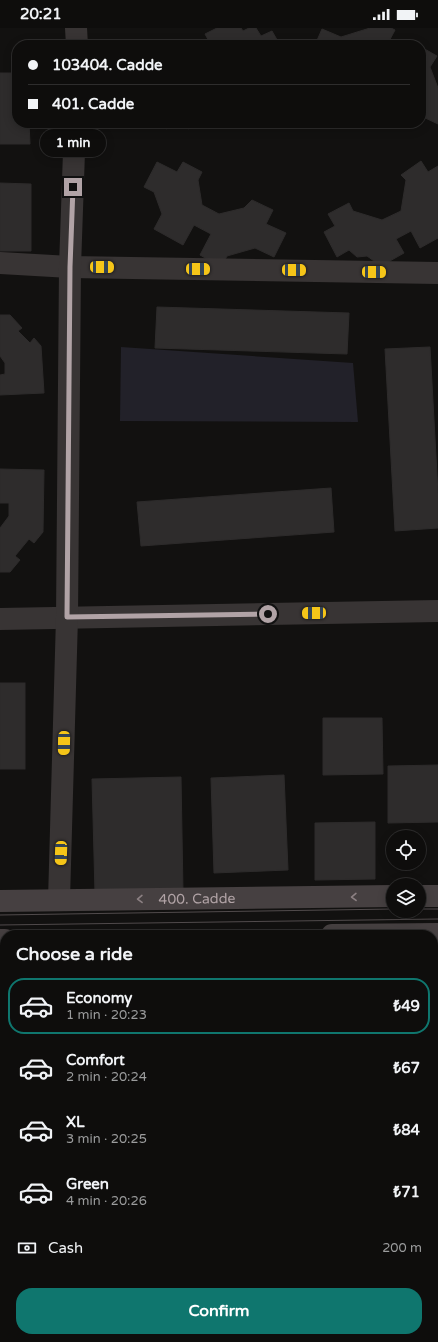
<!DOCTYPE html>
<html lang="en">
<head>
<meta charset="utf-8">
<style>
	body { margin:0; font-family:"Varela Round",sans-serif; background:#1c1b1a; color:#f1f3f6; height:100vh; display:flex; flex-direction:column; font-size:15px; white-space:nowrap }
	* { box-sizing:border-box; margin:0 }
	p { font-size:13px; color:#9b9c9d }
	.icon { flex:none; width:22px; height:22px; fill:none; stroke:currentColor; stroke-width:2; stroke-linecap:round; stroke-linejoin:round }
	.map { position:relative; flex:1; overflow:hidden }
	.drawer { position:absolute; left:0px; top:902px; width:438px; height:412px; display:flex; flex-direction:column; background:#0e0d0c; border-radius:16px 16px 0 0; box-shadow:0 2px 10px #0003,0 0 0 1px #2e2d2d }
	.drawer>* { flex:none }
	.banner { position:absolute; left:12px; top:12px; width:414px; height:88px; border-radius:16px; box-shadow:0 2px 10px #0003,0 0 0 1px #2e2d2d; display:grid; align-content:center; height:88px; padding:0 16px; background:#0e0d0c }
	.fabs { position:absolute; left:386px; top:802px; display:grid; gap:8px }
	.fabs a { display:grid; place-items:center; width:40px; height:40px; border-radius:50%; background:#0e0d0c; box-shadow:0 2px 10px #0003,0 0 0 1px #2e2d2d; font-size:20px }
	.end { position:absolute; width:18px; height:18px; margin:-9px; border:5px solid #b1a3a6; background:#111; box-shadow:0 0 0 2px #111 }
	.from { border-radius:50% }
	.bubble { position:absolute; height:28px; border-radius:14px; background:#0e0d0c; box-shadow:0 2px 10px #0003,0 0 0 1px #2e2d2d; font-size:13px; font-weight:700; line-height:28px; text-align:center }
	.car { position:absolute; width:12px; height:24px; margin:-12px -6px; border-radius:5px; box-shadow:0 0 3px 1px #0007; background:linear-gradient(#f5c518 24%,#345 0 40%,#f5c518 0 76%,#345 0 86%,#f5c518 0) }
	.banner b { display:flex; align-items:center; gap:14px; height:38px; font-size:15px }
	.banner b+b { border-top:1px solid #2e2d2d }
	.banner i { width:10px; height:10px; background:#f1f3f6 }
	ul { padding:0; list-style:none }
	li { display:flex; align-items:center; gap:12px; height:56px; margin:0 8px 6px; padding:0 8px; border:2px solid transparent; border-radius:16px }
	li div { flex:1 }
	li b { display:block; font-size:15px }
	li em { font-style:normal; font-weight:700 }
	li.selected { border-color:#0f766e }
	li>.icon { width:36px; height:36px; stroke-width:1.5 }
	h2 { padding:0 16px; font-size:18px; line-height:48px }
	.pay { display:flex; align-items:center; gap:10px; height:44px; padding:0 16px; font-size:15px }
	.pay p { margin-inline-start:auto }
	.primary-button { display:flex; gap:8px; margin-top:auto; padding:8px 16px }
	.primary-button a { flex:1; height:46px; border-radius:16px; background:#0f766e; color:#fff; font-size:16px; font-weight:700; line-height:46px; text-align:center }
	.status { display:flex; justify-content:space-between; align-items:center; height:28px; padding:0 20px; background:#0e0d0c; direction:ltr }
	.status svg { height:11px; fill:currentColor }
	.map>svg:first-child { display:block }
	.green { fill:#222129 }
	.building { fill:#2e2c2c; stroke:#2d2b2b }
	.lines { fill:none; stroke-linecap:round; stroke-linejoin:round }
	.street { stroke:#383434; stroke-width:22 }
	.secondary { stroke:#464041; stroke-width:22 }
	.tram { stroke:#514b4c; stroke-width:1 }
	.oneway { stroke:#8c8083 }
	.route { stroke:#b1a3a6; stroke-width:5 }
	.labels { text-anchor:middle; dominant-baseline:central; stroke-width:4; stroke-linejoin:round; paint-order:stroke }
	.street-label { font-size:14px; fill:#b1a3a6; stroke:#0d0c0c }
</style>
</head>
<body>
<div class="status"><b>20:21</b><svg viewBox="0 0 49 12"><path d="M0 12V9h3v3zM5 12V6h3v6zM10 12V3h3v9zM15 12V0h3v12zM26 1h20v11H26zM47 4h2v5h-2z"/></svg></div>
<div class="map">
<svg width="438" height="1314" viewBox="0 0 438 1314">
	<rect width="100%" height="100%" fill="#121110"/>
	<polygon class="green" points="121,319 353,335 358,394 120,393"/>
	<g class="building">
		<polygon points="217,0 241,0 243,3 249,0 256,0 261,8 272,3 280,17 211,17 205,6"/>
		<polygon points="370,0 391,0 395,2 387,17 315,17 322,1 341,9"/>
		<polygon points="421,19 437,28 430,39 438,60 438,96 421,88"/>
		<polygon points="0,45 17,45 17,95 29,95 30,116 0,116"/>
		<polygon points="163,95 176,95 166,101"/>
		<polygon points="184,95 199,95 188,101"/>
		<polygon points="421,133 428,144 438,138 438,210 420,220 411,203 396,211 404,225 381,238 367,228 357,229 349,222 337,229 324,204 335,198 328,186 349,175 353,183 382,192 401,183 406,152 401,147"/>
		<polygon points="157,134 177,144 183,134 202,144 198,152 202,177 219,186 244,180 252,172 273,182 266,196 286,205 274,229 255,220 227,228 221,239 200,227 211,206 194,197 183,217 154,201 162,186 154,164 144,159"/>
		<polygon points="0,155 31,156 31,223 0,223"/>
		<polygon points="157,279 349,285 347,326 155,320"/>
		<polygon points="0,287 10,287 22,300 18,303 30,315 34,310 41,318 44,365 0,367 0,347 5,346 5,335 0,328"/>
		<polygon points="430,319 438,465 438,500 395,503 385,321"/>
		<polygon points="0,441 44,442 43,504 34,515 29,511 15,528 20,532 10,544 0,544 0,500 9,488 9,475 0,475"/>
		<polygon points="331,460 334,504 141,518 137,474"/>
		<rect x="0" y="655" width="25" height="86"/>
		<polygon points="323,690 382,690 383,746 323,747"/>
		<polygon points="438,737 438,794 388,795 388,738"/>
		<polygon points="284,747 288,842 214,845 211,750"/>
		<polygon points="181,749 183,864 95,865 92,751"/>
		<polygon points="375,794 375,851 315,852 315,795"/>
		<polygon points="433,1017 438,1018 438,1111 433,1111"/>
		<rect x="0" y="1055" width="5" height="75"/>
	</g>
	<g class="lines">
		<g class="street">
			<polyline points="76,0 77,17"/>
			<polyline points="0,235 70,239 438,245"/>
			<polyline points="0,591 438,583"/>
			<polyline points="59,872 67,589 70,239 75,95"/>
			<polyline points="0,1259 5,1259"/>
			<polyline points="433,1262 438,1261"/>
			<polyline points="296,1309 296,1314"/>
		</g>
		<g class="secondary">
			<polyline points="419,868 438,868"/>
			<path id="s1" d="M0,873L393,868"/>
			<polyline points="332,907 438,906"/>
			<polyline points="0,912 5,912"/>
		</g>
		<g class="tram">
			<polyline points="419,881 438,881"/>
			<polyline points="0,887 393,881"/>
			<polyline points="0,897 438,891"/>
		</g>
	</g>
	<defs><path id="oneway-chevron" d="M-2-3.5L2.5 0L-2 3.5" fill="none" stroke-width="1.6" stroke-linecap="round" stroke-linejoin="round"/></defs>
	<g class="oneway">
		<use href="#oneway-chevron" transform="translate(354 869) rotate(179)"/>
		<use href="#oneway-chevron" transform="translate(140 871) rotate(179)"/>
	</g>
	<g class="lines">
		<polyline class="route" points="73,159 70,239 67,589 268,586"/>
	</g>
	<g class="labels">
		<g class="street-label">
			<text stroke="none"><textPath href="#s1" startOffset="197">400. Cadde</textPath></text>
		</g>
	</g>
</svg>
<div class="fabs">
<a><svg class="icon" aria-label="locate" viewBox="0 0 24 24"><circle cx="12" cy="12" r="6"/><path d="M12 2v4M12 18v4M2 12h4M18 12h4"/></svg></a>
<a><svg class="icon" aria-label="layers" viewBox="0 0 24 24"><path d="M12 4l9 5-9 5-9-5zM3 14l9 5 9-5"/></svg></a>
</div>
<i class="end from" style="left:268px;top:586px"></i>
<i class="end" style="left:73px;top:159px"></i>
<div class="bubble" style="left:40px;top:101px;width:66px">1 min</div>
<i class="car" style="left:102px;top:239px;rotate:91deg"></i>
<i class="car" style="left:198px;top:241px;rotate:91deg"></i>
<i class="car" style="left:294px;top:242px;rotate:91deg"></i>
<i class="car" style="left:374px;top:244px;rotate:91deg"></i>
<i class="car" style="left:314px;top:585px;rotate:269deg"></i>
<i class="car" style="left:64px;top:715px;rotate:181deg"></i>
<i class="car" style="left:61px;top:825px;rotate:182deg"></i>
<div class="banner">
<b><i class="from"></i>103404. Cadde</b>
<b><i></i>401. Cadde</b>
</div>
<section class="drawer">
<h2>Choose a ride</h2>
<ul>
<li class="selected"><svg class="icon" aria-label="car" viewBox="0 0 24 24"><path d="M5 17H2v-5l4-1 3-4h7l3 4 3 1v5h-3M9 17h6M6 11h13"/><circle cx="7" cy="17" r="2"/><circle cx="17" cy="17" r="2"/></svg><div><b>Economy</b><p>1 min · 20:23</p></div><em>₺49</em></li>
<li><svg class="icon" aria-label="car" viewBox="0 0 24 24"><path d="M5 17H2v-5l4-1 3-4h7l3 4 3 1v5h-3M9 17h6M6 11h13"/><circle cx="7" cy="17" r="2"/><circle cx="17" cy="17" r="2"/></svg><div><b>Comfort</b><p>2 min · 20:24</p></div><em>₺67</em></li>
<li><svg class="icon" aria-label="car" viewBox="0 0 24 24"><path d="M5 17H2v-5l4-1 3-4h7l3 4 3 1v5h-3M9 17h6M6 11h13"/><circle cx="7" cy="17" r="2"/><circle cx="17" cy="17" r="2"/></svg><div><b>XL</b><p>3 min · 20:25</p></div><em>₺84</em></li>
<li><svg class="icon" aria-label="car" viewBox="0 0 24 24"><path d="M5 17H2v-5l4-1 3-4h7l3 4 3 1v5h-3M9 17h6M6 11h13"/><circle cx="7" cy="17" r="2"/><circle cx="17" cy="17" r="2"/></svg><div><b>Green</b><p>4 min · 20:26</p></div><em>₺71</em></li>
</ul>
<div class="pay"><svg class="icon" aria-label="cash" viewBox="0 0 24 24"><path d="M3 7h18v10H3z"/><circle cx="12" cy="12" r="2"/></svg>Cash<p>200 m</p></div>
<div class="primary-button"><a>Confirm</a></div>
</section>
</div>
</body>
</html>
